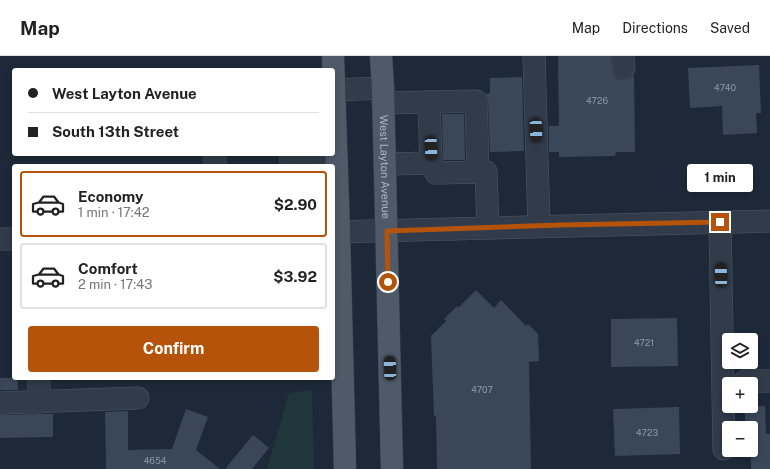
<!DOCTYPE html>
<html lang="en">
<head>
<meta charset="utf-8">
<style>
	body { margin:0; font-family:"Public Sans",sans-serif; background:#f6f6f6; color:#222; height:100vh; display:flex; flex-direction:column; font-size:15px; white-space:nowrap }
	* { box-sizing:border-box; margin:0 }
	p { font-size:13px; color:#767676 }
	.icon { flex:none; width:22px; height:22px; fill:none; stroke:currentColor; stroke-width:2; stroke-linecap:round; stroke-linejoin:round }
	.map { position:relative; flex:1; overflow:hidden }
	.drawer { position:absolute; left:12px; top:108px; width:323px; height:216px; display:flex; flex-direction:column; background:#fff; border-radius:4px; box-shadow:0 2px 6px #0003 }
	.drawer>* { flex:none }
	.top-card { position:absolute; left:12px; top:12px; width:323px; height:88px; border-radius:4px; box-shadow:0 2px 6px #0003; display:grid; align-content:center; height:88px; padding:0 16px; background:#fff }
	.buttons { position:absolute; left:722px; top:277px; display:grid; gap:8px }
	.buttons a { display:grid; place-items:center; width:36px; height:36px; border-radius:4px; background:#fff; box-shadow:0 2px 6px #0003; font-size:20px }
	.end { position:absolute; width:18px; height:18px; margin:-9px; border:5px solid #b45309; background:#fff; box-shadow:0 0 0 2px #fff }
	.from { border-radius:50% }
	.bubble { position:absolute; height:28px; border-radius:4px; background:#fff; box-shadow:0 2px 6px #0003; font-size:13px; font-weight:700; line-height:28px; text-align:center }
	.car { position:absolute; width:12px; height:24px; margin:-12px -6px; border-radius:5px; box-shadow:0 0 3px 1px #0007; background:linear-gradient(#222 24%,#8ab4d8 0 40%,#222 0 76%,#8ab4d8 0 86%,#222 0) }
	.top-card b { display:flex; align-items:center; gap:14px; height:38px; font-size:15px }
	.top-card b+b { border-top:1px solid #e0e0e0 }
	.top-card i { width:10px; height:10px; background:#222 }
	ul { padding:7px 0 0; list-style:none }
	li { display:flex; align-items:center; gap:12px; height:66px; margin:0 8px 6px; padding:0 8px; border:2px solid #e0e0e0; border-radius:4px }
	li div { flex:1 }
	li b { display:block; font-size:15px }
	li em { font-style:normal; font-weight:700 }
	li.active { border-color:#b45309 }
	li>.icon { width:36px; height:36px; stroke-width:1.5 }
	.button { display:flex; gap:8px; margin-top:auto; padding:8px 16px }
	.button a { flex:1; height:46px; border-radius:4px; background:#b45309; color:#fff; font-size:16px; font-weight:700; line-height:46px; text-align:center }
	header { display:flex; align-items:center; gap:24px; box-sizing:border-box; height:56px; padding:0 20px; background:#fff; border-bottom:1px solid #e0e0e0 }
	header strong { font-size:19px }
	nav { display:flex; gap:22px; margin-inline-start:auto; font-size:14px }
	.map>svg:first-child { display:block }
	.green { fill:#1f373a }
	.building { fill:#394759 }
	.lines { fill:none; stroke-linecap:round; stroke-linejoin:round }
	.minor-casing { stroke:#4f5867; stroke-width:23 }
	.major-casing { stroke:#3b4452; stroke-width:23 }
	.minor { stroke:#313b49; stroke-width:22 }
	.major { stroke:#4f5a69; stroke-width:22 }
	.route { stroke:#b45309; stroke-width:5 }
	.labels { text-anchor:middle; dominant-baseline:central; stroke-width:3; stroke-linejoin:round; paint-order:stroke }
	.number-label { font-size:9px; fill:#8e9aab }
	.street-label { font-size:11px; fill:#abb5c6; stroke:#17202d }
</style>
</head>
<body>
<header>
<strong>Map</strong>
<nav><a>Map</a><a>Directions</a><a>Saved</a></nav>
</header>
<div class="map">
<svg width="770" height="413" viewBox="0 0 770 413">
	<rect width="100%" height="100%" fill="#1d2939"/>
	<polygon class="green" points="312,334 314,413 267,413 289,337"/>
	<g class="building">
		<polygon points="558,0 611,0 612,13 614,19 618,23 625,24 631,22 634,19 635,96 616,96 615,100 559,101 559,96 549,96 549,70 559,70"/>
		<polygon points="759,9 761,57 756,57 757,77 723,79 722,50 690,52 688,12"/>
		<polygon points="522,21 524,95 490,96 488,45 486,38 490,37 490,22"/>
		<polygon points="442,58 464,58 465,104 443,104"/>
		<polygon points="476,234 494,252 501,244 526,270 528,268 538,278 539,305 529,306 531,413 437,413 436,360 434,360 431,280 446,265 444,263 457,250 458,252"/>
		<polygon points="677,262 678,310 611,311 611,263"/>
		<polygon points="0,322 17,322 18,334 0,334"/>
		<polygon points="745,350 765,350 766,378 770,378 770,413 751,413 751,372 750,372 750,368 745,368"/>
		<polygon points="679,351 680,398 615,400 613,353"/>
		<polygon points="186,353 208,361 196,394 220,413 106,413 105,356 128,355 128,394 172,393"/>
		<polygon points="39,358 53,358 53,381 0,382 0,359"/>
		<polygon points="253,379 269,392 252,413 225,413"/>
	</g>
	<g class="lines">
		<defs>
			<g id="minor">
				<polyline points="534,0 539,170"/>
				<polyline points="623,0 624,12"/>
				<polyline points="334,34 383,32"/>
				<polyline points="429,46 431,107 436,117 486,116 488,172"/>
				<polyline points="383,47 476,45 478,116"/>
				<polyline points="215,98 215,110"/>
				<polyline points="291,98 291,110 336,108"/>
				<polyline points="385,108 431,107"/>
				<polyline points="720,166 724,393"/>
				<polyline points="333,176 770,165"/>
				<polyline points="0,183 14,183"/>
				<polyline points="39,322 39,346"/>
				<polyline points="745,325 770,325"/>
				<polyline points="0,347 138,342"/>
			</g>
			<g id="major">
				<polyline points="333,0 339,176 345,413"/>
				<path id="s1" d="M381,0L383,32L392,413"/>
			</g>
		</defs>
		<use href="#minor" class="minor-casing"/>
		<use href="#major" class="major-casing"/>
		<use href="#minor" class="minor"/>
		<use href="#major" class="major"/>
	</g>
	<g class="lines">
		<polyline class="route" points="388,226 387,175 561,169 720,166"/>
	</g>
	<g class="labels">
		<g class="number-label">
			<text x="725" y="31">4740</text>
			<text x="597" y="44">4726</text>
			<text x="644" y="286">4721</text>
			<text x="482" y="333">4707</text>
			<text x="647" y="376">4723</text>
			<text x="155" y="404">4654</text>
		</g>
		<g class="street-label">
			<text stroke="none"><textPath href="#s1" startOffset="111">West Layton Avenue</textPath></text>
		</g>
	</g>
</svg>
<div class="buttons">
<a><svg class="icon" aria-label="layers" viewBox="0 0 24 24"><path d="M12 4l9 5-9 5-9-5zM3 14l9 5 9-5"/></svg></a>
<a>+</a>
<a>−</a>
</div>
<i class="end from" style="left:388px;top:226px"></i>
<i class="end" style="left:720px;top:166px"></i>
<div class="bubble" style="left:687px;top:108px;width:66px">1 min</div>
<i class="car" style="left:536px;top:74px;rotate:178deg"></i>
<i class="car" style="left:431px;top:92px;rotate:178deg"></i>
<i class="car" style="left:721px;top:219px;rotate:359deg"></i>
<i class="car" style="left:390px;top:312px;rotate:358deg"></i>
<div class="top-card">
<b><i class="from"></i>West Layton Avenue</b>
<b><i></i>South 13th Street</b>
</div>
<section class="drawer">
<ul>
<li class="active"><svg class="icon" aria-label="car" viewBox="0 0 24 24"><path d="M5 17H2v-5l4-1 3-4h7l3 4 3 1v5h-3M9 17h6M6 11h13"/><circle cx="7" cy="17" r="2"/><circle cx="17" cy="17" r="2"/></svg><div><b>Economy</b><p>1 min · 17:42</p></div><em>$2.90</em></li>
<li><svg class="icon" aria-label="car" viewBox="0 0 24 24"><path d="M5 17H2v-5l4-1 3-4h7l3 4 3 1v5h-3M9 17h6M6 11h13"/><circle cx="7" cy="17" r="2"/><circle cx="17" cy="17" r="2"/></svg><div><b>Comfort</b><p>2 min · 17:43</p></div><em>$3.92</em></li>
</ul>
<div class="button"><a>Confirm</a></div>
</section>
</div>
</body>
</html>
